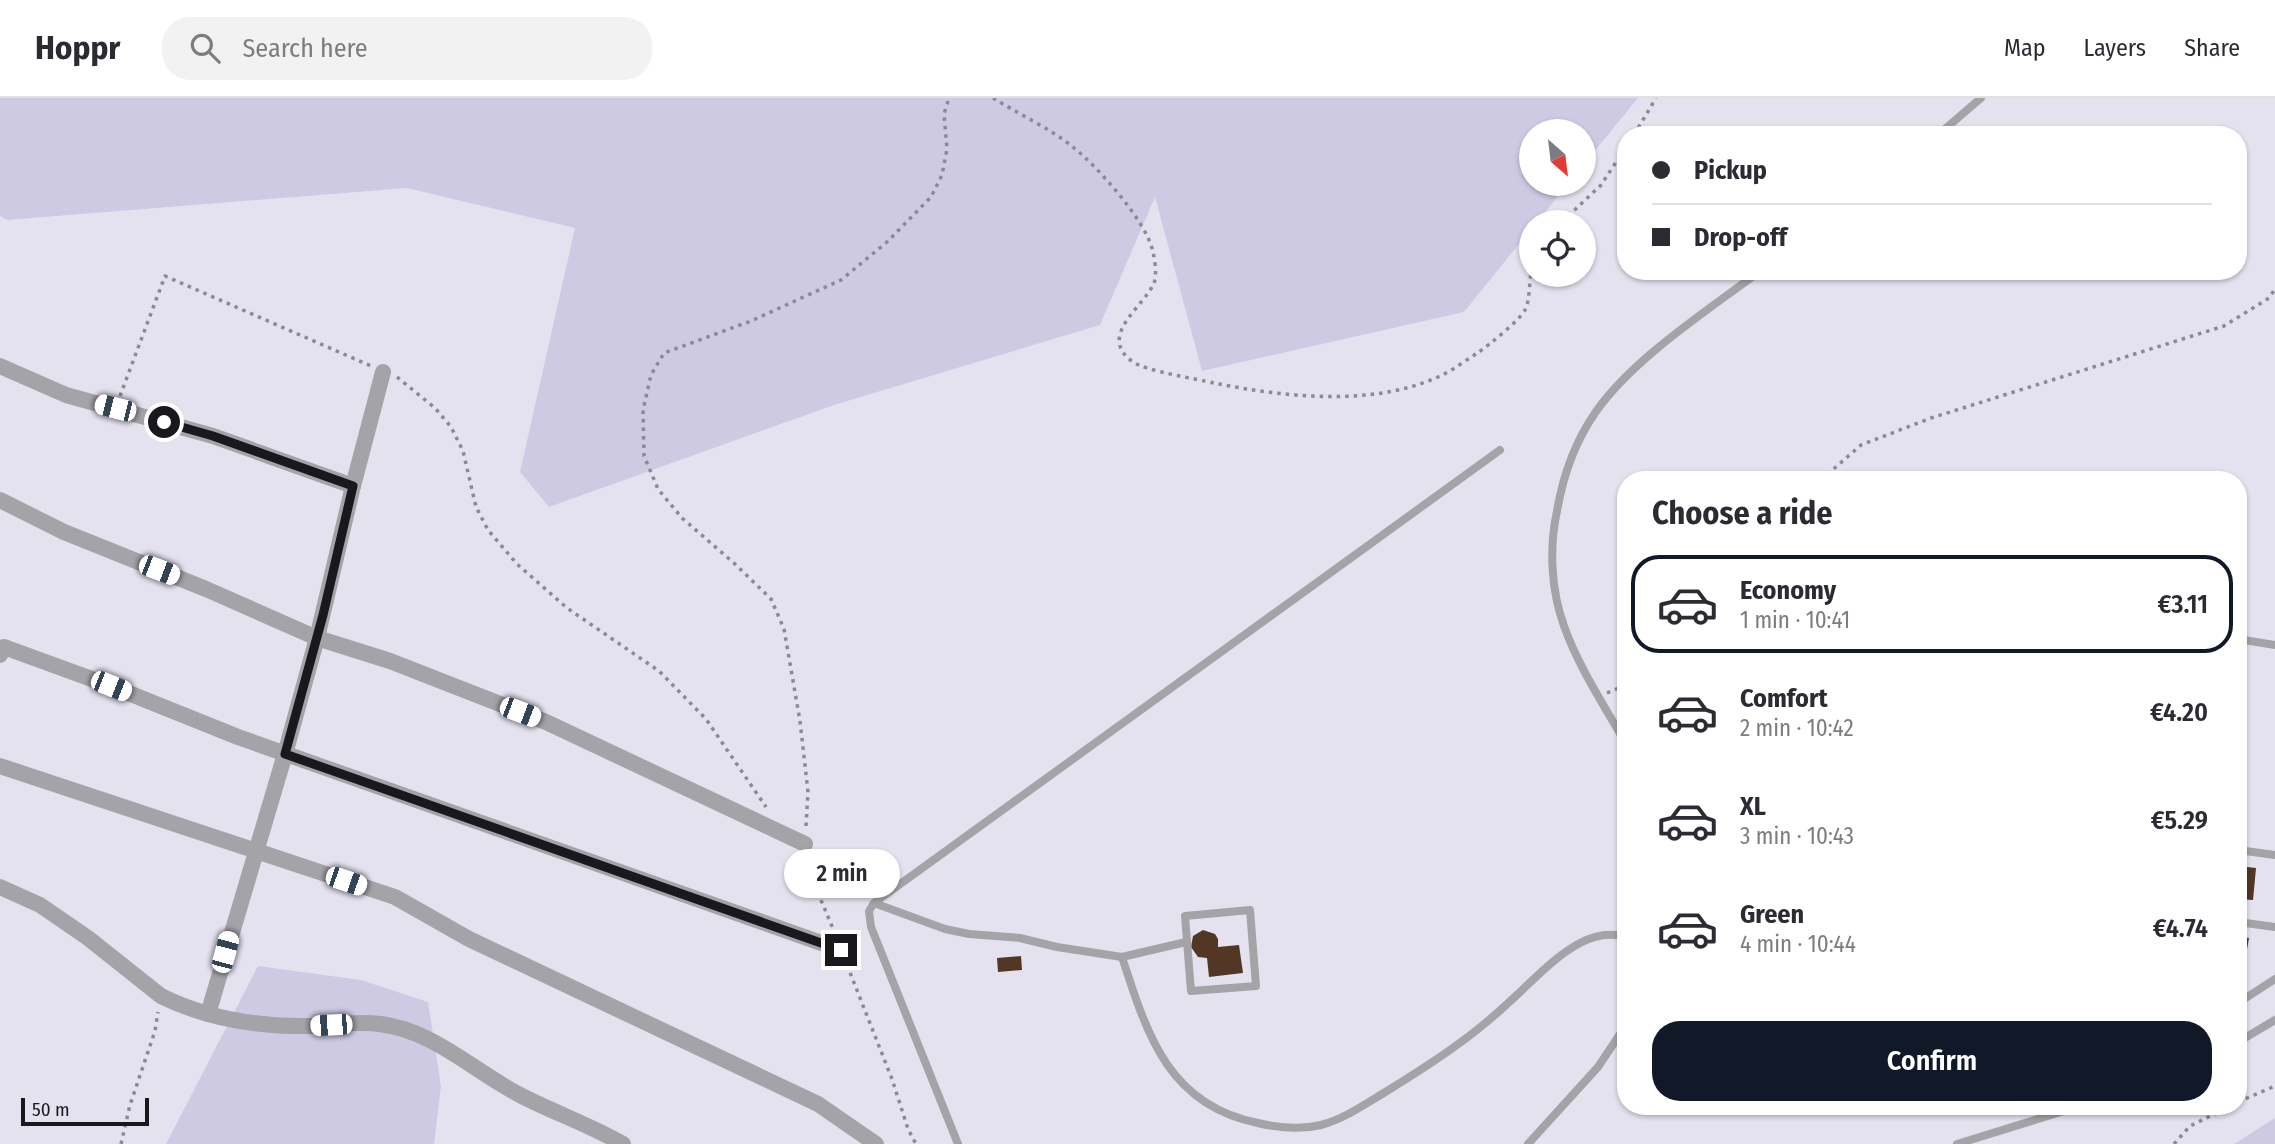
<!DOCTYPE html>
<html lang="en">
<head>
<meta charset="utf-8">
<style>
	body { margin:0; font-family:"Fira Sans Condensed",sans-serif; background:#f2f2f3; color:#2b2b33; height:100vh; display:flex; flex-direction:column; font-size:26px; white-space:nowrap }
	* { box-sizing:border-box; margin:0 }
	p { font-size:23px; color:#7c7c81 }
	.icon { flex:none; width:38px; height:38px; fill:none; stroke:currentColor; stroke-width:2; stroke-linecap:round; stroke-linejoin:round }
	.map { position:relative; flex:1; overflow:hidden }
	.drawer { position:absolute; left:1617px; top:373px; width:630px; height:644px; display:flex; flex-direction:column; background:#fff; border-radius:28px; box-shadow:0 2px 5px #0004 }
	.drawer>* { flex:none }
	.top-card { position:absolute; left:1617px; top:28px; width:630px; height:154px; border-radius:28px; box-shadow:0 2px 5px #0004; display:grid; align-content:center; height:154px; padding:0 35px; background:#fff }
	.needle { width:46px; rotate:152deg }
	.buttons { position:absolute; left:1519px; top:21px; display:grid; gap:14px }
	.buttons a { display:grid; place-items:center; width:77px; height:77px; border-radius:50%; background:#fff; box-shadow:0 2px 5px #0004; font-size:35px }
	.scale { position:absolute; left:21px; bottom:18px; width:128px; box-sizing:border-box; padding-left:7px; border:4px solid #19181d; border-top:0; font-size:19px; line-height:24px; white-space:nowrap; color:#19181d; -webkit-text-stroke:5px #e5e2f0; paint-order:stroke }
	.end { position:absolute; width:32px; height:32px; margin:-16px; border:9px solid #19181d; background:#fff; box-shadow:0 0 0 4px #fff }
	.from { border-radius:50% }
	.bubble { position:absolute; height:49px; border-radius:24px; background:#fff; box-shadow:0 2px 5px #0004; font-size:23px; font-weight:600; line-height:49px; text-align:center }
	.car { position:absolute; width:21px; height:42px; margin:-21px -10px; border-radius:9px; box-shadow:0 0 5px 2px #0007; background:linear-gradient(#fff 24%,#345 0 40%,#fff 0 76%,#345 0 86%,#fff 0) }
	.top-card b { display:flex; align-items:center; gap:24px; height:66px; font-size:26px }
	.top-card b+b { border-top:2px solid #e1e1e2 }
	.top-card i { width:18px; height:18px; background:#2b2b33 }
	ul { padding:0; list-style:none }
	li { display:flex; align-items:center; gap:21px; height:98px; margin:0 14px 10px; padding:0 21px; border:4px solid transparent; border-radius:28px }
	li div { flex:1 }
	li b { display:block; font-size:26px }
	li em { font-style:normal; font-weight:600 }
	li.selected { border-color:#111827 }
	li>.icon { width:63px; height:63px; stroke-width:1.5 }
	h2 { padding:0 35px; font-size:32px; line-height:84px }
	.button { display:flex; gap:14px; margin-top:auto; padding:14px 35px }
	.button a { flex:1; height:80px; border-radius:28px; background:#111827; color:#fff; font-size:28px; font-weight:600; line-height:80px; text-align:center }
	header { display:flex; align-items:center; gap:42px; box-sizing:border-box; height:98px; padding:0 35px; background:#fff; border-bottom:2px solid #e1e1e2 }
	header strong { font-size:33px }
	nav { display:flex; gap:38px; margin-inline-start:auto; font-size:24px }
	.search { width:490px; height:63px; background:#f2f2f3; display:flex; align-items:center; gap:18px; box-sizing:border-box; padding:0 24px; border-radius:28px; color:#7c7c81; font-size:26px }
	.map>svg:first-child { display:block }
	.green { fill:#cfcae4 }
	.building { fill:#523724 }
	.lines { fill:none; stroke-linecap:round; stroke-linejoin:round }
	.path { stroke:#8b8993; stroke-width:3.5; stroke-dasharray:3.5 5; stroke-linecap:butt }
	.service { stroke:#a4a3a8; stroke-width:8 }
	.minor { stroke:#a4a3a8; stroke-width:16 }
	.route { stroke:#19181d; stroke-width:9 }
</style>
</head>
<body>
<header>
<strong>Hoppr</strong>
<div class="search"><svg class="icon" aria-label="search" viewBox="0 0 24 24"><circle cx="10" cy="10" r="6"/><path d="M15 15l6 6"/></svg>Search here</div>
<nav><a>Map</a><a>Layers</a><a>Share</a></nav>
</header>
<div class="map">
<svg width="2275" height="1046" viewBox="0 0 2275 1046">
	<rect width="100%" height="100%" fill="#e5e2f0"/>
	<g class="green">
		<polygon points="0,0 1638,0 1584,66 1584,33 1531,33 1531,86 1568,86 1537,124 1531,124 1531,131 1464,214 1202,273 1155,99 1100,227 834,307 549,409 520,374 575,130 407,90 7,122 0,118"/>
		<polygon points="258,868 361,882 428,904 441,988 434,1046 166,1046"/>
		<polygon points="2275,1020 2275,1046 2234,1046"/>
	</g>
	<g class="building">
		<polygon points="2238,768 2256,770 2253,802 2238,801"/>
		<polygon points="1203,832 1215,836 1218,841 1218,849 1239,847 1243,875 1209,879 1207,860 1198,859 1191,849 1193,838"/>
		<polygon points="2238,838 2249,840 2241,885 2238,884"/>
		<polygon points="1021,858 1022,872 998,874 997,860"/>
	</g>
	<g class="lines">
		<g class="path">
			<path d="M993,0C1017,15 1053,32 1074,50C1098,69 1147,124 1153,154C1155,162 1157,178 1154,185C1144,209 1096,238 1133,264C1146,273 1197,281 1214,285C1284,299 1371,309 1438,279C1452,273 1466,262 1479,254C1489,247 1520,222 1525,212C1530,202 1529,186 1531,175"/>
			<polyline points="1634,37 1656,0"/>
			<polyline points="1562,124 1601,87 1626,49"/>
			<polyline points="397,279 435,310 451,329 463,353 476,409 488,432 517,466 567,510 659,573 706,621 766,709"/>
			<polyline points="120,298 165,178 371,268"/>
			<polyline points="1821,382 1861,347 1931,320 2224,228 2269,200 2275,191"/>
			<polyline points="1607,595 1626,587"/>
			<polyline points="806,728 808,694 800,623 784,531 771,501 735,466 682,420 658,391 644,358 643,312 651,277 664,255 751,223 841,182 887,144 931,99 942,77 947,51 944,16 949,0"/>
			<polyline points="808,762 810,776 834,833"/>
			<polyline points="847,867 892,981 908,1031 916,1046"/>
			<polyline points="2238,1004 2275,988"/>
			<polyline points="121,1046 130,1007 155,933 158,914"/>
			<polyline points="2174,1046 2190,1028 2231,1008"/>
		</g>
		<g class="service">
			<polyline points="1938,37 1981,0"/>
			<polyline points="2238,541 2275,547"/>
			<path d="M1626,646C1604,607 1579,570 1564,528C1551,492 1549,450 1557,413C1563,378 1575,344 1595,315C1632,261 1707,213 1760,173"/>
			<polyline points="2238,752 2275,757"/>
			<polyline points="874,805 945,831 969,836 1020,840 1057,849 1122,859 1186,844"/>
			<polygon points="1250,812 1256,888 1191,893 1185,818"/>
			<polyline points="2238,824 2275,829"/>
			<path d="M1122,859C1147,936 1168,1007 1258,1025C1279,1030 1300,1032 1321,1027C1344,1021 1367,1005 1387,993C1429,967 1471,940 1507,906C1531,885 1552,860 1580,845C1595,837 1609,834 1626,839"/>
			<polyline points="2238,905 2275,881"/>
			<polyline points="2238,944 2275,922"/>
			<polyline points="958,1046 871,829 869,813 874,805 1500,352"/>
			<polyline points="1528,1046 1598,969 1626,927"/>
			<polyline points="1957,1046 2080,1008"/>
		</g>
		<g class="minor">
			<polyline points="0,268 66,297 213,338 353,388"/>
			<polyline points="0,402 64,434 206,491 317,540 390,563 546,624 805,746"/>
			<polyline points="0,557 4,549 111,588 238,639 841,852"/>
			<polyline points="0,668 395,799 469,841 818,1006 876,1046"/>
			<path d="M0,789L40,807L88,840L161,898C207,921 259,929 311,928C334,927 357,923 380,926C433,932 476,975 522,998C555,1015 590,1027 623,1046"/>
			<polyline points="208,916 285,656 317,540 353,388 383,274"/>
		</g>
	</g>
	<g class="lines">
		<polyline class="route" points="164,324 213,338 353,388 323,517 285,656 841,852"/>
	</g>
</svg>
<div class="buttons">
<a><svg class="needle" viewBox="-14 -14 28 28"><path d="M0-13l5 13h-10z" fill="#e53935"/><path d="M0 13l5-13h-10z" fill="#7c7c81"/></svg></a>
<a><svg class="icon" aria-label="locate" viewBox="0 0 24 24"><circle cx="12" cy="12" r="6"/><path d="M12 2v4M12 18v4M2 12h4M18 12h4"/></svg></a>
</div>
<div class="scale">50 m</div>
<i class="end from" style="left:164px;top:324px"></i>
<i class="end" style="left:841px;top:852px"></i>
<div class="bubble" style="left:784px;top:751px;width:116px">2 min</div>
<i class="car" style="left:115px;top:310px;rotate:284deg"></i>
<i class="car" style="left:159px;top:472px;rotate:111deg"></i>
<i class="car" style="left:111px;top:588px;rotate:112deg"></i>
<i class="car" style="left:520px;top:614px;rotate:111deg"></i>
<i class="car" style="left:346px;top:783px;rotate:109deg"></i>
<i class="car" style="left:225px;top:854px;rotate:15deg"></i>
<i class="car" style="left:331px;top:927px;rotate:267deg"></i>
<div class="top-card">
<b><i class="from"></i>Pickup</b>
<b><i></i>Drop-off</b>
</div>
<section class="drawer">
<h2>Choose a ride</h2>
<ul>
<li class="selected"><svg class="icon" aria-label="car" viewBox="0 0 24 24"><path d="M5 17H2v-5l4-1 3-4h7l3 4 3 1v5h-3M9 17h6M6 11h13"/><circle cx="7" cy="17" r="2"/><circle cx="17" cy="17" r="2"/></svg><div><b>Economy</b><p>1 min · 10:41</p></div><em>€3.11</em></li>
<li><svg class="icon" aria-label="car" viewBox="0 0 24 24"><path d="M5 17H2v-5l4-1 3-4h7l3 4 3 1v5h-3M9 17h6M6 11h13"/><circle cx="7" cy="17" r="2"/><circle cx="17" cy="17" r="2"/></svg><div><b>Comfort</b><p>2 min · 10:42</p></div><em>€4.20</em></li>
<li><svg class="icon" aria-label="car" viewBox="0 0 24 24"><path d="M5 17H2v-5l4-1 3-4h7l3 4 3 1v5h-3M9 17h6M6 11h13"/><circle cx="7" cy="17" r="2"/><circle cx="17" cy="17" r="2"/></svg><div><b>XL</b><p>3 min · 10:43</p></div><em>€5.29</em></li>
<li><svg class="icon" aria-label="car" viewBox="0 0 24 24"><path d="M5 17H2v-5l4-1 3-4h7l3 4 3 1v5h-3M9 17h6M6 11h13"/><circle cx="7" cy="17" r="2"/><circle cx="17" cy="17" r="2"/></svg><div><b>Green</b><p>4 min · 10:44</p></div><em>€4.74</em></li>
</ul>
<div class="button"><a>Confirm</a></div>
</section>
</div>
</body>
</html>
